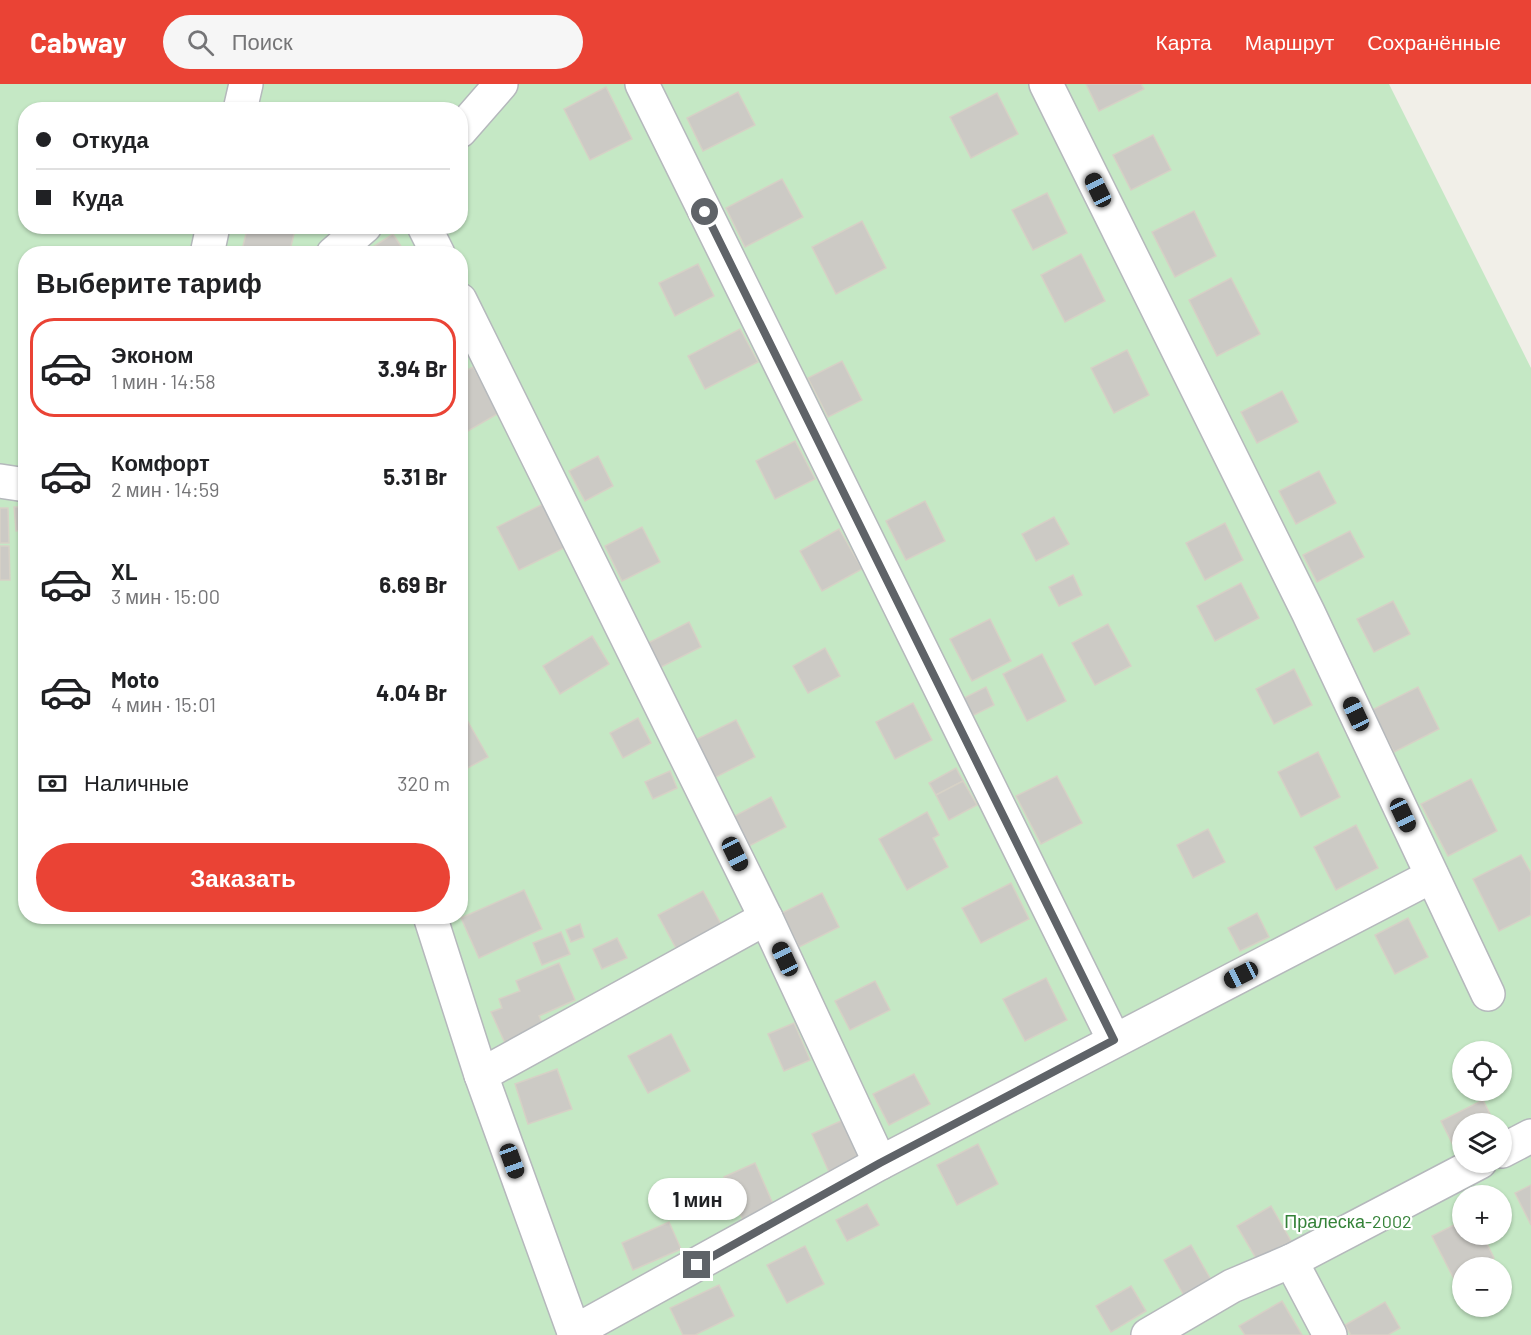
<!DOCTYPE html>
<html lang="ru">
<head>
<meta charset="utf-8">
<style>
	body { margin:0; font-family:Barlow,sans-serif; background:#f6f6f6; color:#202124; height:100vh; display:flex; flex-direction:column; font-size:22px; white-space:nowrap }
	* { box-sizing:border-box; margin:0 }
	p { font-size:20px; color:#757577 }
	.icon { flex:none; width:33px; height:33px; fill:none; stroke:currentColor; stroke-width:2; stroke-linecap:round; stroke-linejoin:round }
	.map { position:relative; flex:1; overflow:hidden }
	.side { position:absolute; left:18px; top:162px; width:450px; height:678px; display:flex; flex-direction:column; background:#fff; border-radius:24px; box-shadow:0 2px 4px #0004 }
	.side>* { flex:none }
	.banner { position:absolute; left:18px; top:18px; width:450px; height:132px; border-radius:24px; box-shadow:0 2px 4px #0004; display:grid; align-content:center; height:132px; padding:0 18px; background:#fff }
	.tools { position:absolute; left:1452px; top:957px; display:grid; gap:12px }
	.tools a { display:grid; place-items:center; width:60px; height:60px; border-radius:50%; background:#fff; box-shadow:0 2px 4px #0004; font-size:30px }
	.end { position:absolute; width:27px; height:27px; margin:-14px; border:8px solid #5f6368; background:#fff; box-shadow:0 0 0 3px #fff }
	.from { border-radius:50% }
	.bubble { position:absolute; height:42px; border-radius:21px; background:#fff; box-shadow:0 2px 4px #0004; font-size:20px; font-weight:700; line-height:42px; text-align:center }
	.car { position:absolute; width:18px; height:36px; margin:-18px -9px; border-radius:8px; box-shadow:0 0 4px 2px #0007; background:linear-gradient(#222 24%,#8ab4d8 0 40%,#222 0 76%,#8ab4d8 0 86%,#222 0) }
	.banner b { display:flex; align-items:center; gap:21px; height:57px; font-size:22px }
	.banner b+b { border-top:2px solid #e0e0e0 }
	.banner i { width:15px; height:15px; background:#202124 }
	ul { padding:0; list-style:none }
	li { display:flex; align-items:center; gap:18px; height:99px; margin:0 12px 9px; padding:0 6px; border:3px solid transparent; border-radius:24px }
	li div { flex:1 }
	li b { display:block; font-size:22px }
	li em { font-style:normal; font-weight:700 }
	li.current { border-color:#ea4335 }
	li>.icon { width:54px; height:54px; stroke-width:1.5 }
	h2 { padding:0 18px; font-size:27px; line-height:72px }
	.pay { display:flex; align-items:center; gap:15px; height:66px; padding:0 18px; font-size:22px }
	.pay p { margin-inline-start:auto }
	.cta { display:flex; gap:12px; margin-top:auto; padding:12px 18px }
	.cta a { flex:1; height:69px; border-radius:36px; background:#ea4335; color:#fff; font-size:24px; font-weight:700; line-height:69px; text-align:center }
	header { display:flex; align-items:center; gap:36px; box-sizing:border-box; height:84px; padding:0 30px; background:#ea4335; color:#fff }
	header strong { font-size:28px }
	nav { display:flex; gap:33px; margin-inline-start:auto; font-size:21px }
	.search { width:420px; height:54px; background:#f6f6f6; display:flex; align-items:center; gap:15px; box-sizing:border-box; padding:0 21px; border-radius:33px; color:#757577; font-size:22px }
	.map>svg:first-child { display:block }
	.green { fill:#c5e8c5; fill-rule:evenodd }
	.building { fill:#cccac5; stroke:#d6d1c6; stroke-width:1.5 }
	.lines { fill:none; stroke-linecap:round; stroke-linejoin:round }
	.minor-casing { stroke:#b5b8bc; stroke-width:36 }
	.minor { stroke:#fff; stroke-width:33 }
	.route { stroke:#5f6368; stroke-width:8 }
	.labels { text-anchor:middle; dominant-baseline:central; stroke-width:4.5; stroke-linejoin:round; paint-order:stroke }
	.park-label { font-size:18px; fill:#348238; stroke:#fff }
</style>
</head>
<body>
<header>
<strong>Cabway</strong>
<div class="search"><svg class="icon" aria-label="search" viewBox="0 0 24 24"><circle cx="10" cy="10" r="6"/><path d="M15 15l6 6"/></svg>Поиск</div>
<nav><a>Карта</a><a>Маршрут</a><a>Сохранённые</a></nav>
</header>
<div class="map">
<svg width="1531" height="1251" viewBox="0 0 1531 1251">
	<rect width="100%" height="100%" fill="#f1efe8"/>
	<path class="green" d="M0,0H1389L1531,284V1251H0ZM26,26H460V142H26ZM26,170H460V832H26ZM1462,968H1502V1006H1462ZM1462,1040H1502V1078H1462ZM1462,1112H1502V1150H1462ZM1462,1184H1502V1222H1462Z"/>
	<g class="building">
		<polygon points="1086,0 1141,0 1144,5 1099,27"/>
		<polygon points="606,3 632,55 590,76 564,25"/>
		<polygon points="738,8 755,41 703,67 687,34"/>
		<polygon points="997,9 1018,50 971,74 950,33"/>
		<polygon points="1153,51 1171,86 1131,106 1113,71"/>
		<polygon points="782,95 803,133 745,163 726,124"/>
		<polygon points="1047,109 1067,149 1033,166 1012,126"/>
		<polygon points="1194,127 1216,172 1175,193 1152,148"/>
		<polygon points="862,137 886,184 836,210 812,163"/>
		<polygon points="248,142 296,142 289,170 241,170"/>
		<polygon points="393,150 406,170 362,170"/>
		<polygon points="1081,170 1105,217 1065,238 1041,191"/>
		<polygon points="698,180 714,212 675,232 659,199"/>
		<polygon points="1231,194 1260,250 1217,272 1189,216"/>
		<polygon points="740,245 758,278 705,305 688,272"/>
		<polygon points="1127,266 1149,311 1114,329 1091,284"/>
		<polygon points="842,277 862,316 828,333 808,294"/>
		<polygon points="473,283 499,329 461,351 460,290"/>
		<polygon points="1282,307 1298,338 1257,359 1241,328"/>
		<polygon points="795,357 815,395 775,415 756,377"/>
		<polygon points="598,372 613,402 585,417 569,387"/>
		<polygon points="1319,387 1336,419 1296,440 1279,407"/>
		<polygon points="925,417 945,457 906,476 886,437"/>
		<polygon points="543,420 566,463 519,486 497,443"/>
		<polygon points="14,423 26,423 26,446 16,447"/>
		<polygon points="0,424 8,424 9,459 0,459"/>
		<polygon points="1054,433 1069,460 1036,477 1022,450"/>
		<polygon points="1225,439 1243,476 1205,496 1186,459"/>
		<polygon points="642,443 660,478 622,497 605,462"/>
		<polygon points="839,445 862,485 822,507 800,467"/>
		<polygon points="1350,447 1364,473 1317,498 1303,471"/>
		<polygon points="0,462 9,462 10,496 0,496"/>
		<polygon points="1073,491 1082,511 1059,522 1049,503"/>
		<polygon points="1241,499 1259,534 1215,557 1197,522"/>
		<polygon points="1393,517 1410,550 1374,568 1357,535"/>
		<polygon points="990,535 1011,577 972,597 950,555"/>
		<polygon points="689,538 701,563 661,583 648,559"/>
		<polygon points="1108,540 1131,582 1095,601 1072,559"/>
		<polygon points="592,552 609,580 560,610 543,582"/>
		<polygon points="825,564 840,592 808,609 793,582"/>
		<polygon points="1042,570 1066,617 1027,637 1003,590"/>
		<polygon points="1294,585 1312,621 1274,640 1256,605"/>
		<polygon points="986,603 994,621 968,634 960,616"/>
		<polygon points="1418,603 1439,645 1394,668 1372,626"/>
		<polygon points="913,619 932,656 895,675 876,638"/>
		<polygon points="638,634 651,659 623,674 610,649"/>
		<polygon points="467,636 488,673 460,688 460,640"/>
		<polygon points="736,636 755,673 710,696 691,658"/>
		<polygon points="1318,668 1340,713 1301,733 1278,688"/>
		<polygon points="956,684 963,697 936,711 929,699"/>
		<polygon points="670,687 677,704 653,715 645,698"/>
		<polygon points="1057,692 1082,739 1041,760 1016,712"/>
		<polygon points="1471,695 1497,747 1448,772 1421,720"/>
		<polygon points="963,697 977,721 949,736 936,711"/>
		<polygon points="771,713 786,743 747,763 731,734"/>
		<polygon points="927,728 939,751 933,754 948,783 907,806 879,755"/>
		<polygon points="1356,741 1378,784 1336,806 1314,763"/>
		<polygon points="1208,745 1225,778 1193,794 1177,761"/>
		<polygon points="1521,771 1531,789 1531,831 1499,847 1473,795"/>
		<polygon points="1011,799 1029,835 981,859 962,824"/>
		<polygon points="524,806 542,845 479,874 461,834"/>
		<polygon points="703,807 722,842 677,866 658,831"/>
		<polygon points="822,809 839,843 799,863 782,829"/>
		<polygon points="1257,829 1269,853 1240,867 1228,844"/>
		<polygon points="1408,834 1428,873 1395,890 1375,851"/>
		<polygon points="580,840 584,853 571,858 566,846"/>
		<polygon points="561,848 570,870 542,881 533,859"/>
		<polygon points="617,854 627,874 602,885 593,865"/>
		<polygon points="559,879 575,916 539,932 544,943 505,959 491,928 502,924 499,915 520,907 516,897"/>
		<polygon points="1046,894 1067,936 1025,957 1003,915"/>
		<polygon points="875,897 890,926 850,946 835,917"/>
		<polygon points="794,939 810,976 784,987 768,950"/>
		<polygon points="671,950 690,987 648,1009 628,972"/>
		<polygon points="557,985 572,1025 528,1040 515,1000"/>
		<polygon points="914,990 930,1020 889,1041 873,1010"/>
		<polygon points="1483,1016 1495,1040 1462,1040 1462,1069 1458,1071 1441,1037"/>
		<polygon points="843,1036 860,1074 829,1088 812,1050"/>
		<polygon points="978,1060 998,1100 957,1121 937,1081"/>
		<polygon points="755,1079 774,1122 743,1136 724,1093"/>
		<polygon points="1531,1101 1531,1141 1515,1109"/>
		<polygon points="867,1120 879,1141 847,1157 836,1136"/>
		<polygon points="1271,1122 1291,1157 1257,1176 1237,1142"/>
		<polygon points="1462,1137 1462,1150 1482,1150 1494,1174 1476,1184 1462,1184 1462,1190 1454,1195 1432,1152"/>
		<polygon points="669,1138 681,1165 633,1186 622,1159"/>
		<polygon points="1191,1161 1214,1201 1187,1217 1164,1176"/>
		<polygon points="805,1162 824,1200 787,1219 767,1181"/>
		<polygon points="719,1201 734,1232 695,1251 683,1251 670,1224"/>
		<polygon points="1131,1202 1146,1227 1111,1248 1096,1222"/>
		<polygon points="1282,1217 1302,1251 1245,1251 1239,1242"/>
		<polygon points="1385,1218 1400,1244 1388,1251 1351,1251 1345,1241"/>
	</g>
	<g class="lines">
		<defs>
			<g id="minor">
				<polyline points="642,0 1114,956"/>
				<polyline points="1046,0 1308,528 1488,910"/>
				<polyline points="240,26 246,0"/>
				<polyline points="460,47 501,0"/>
				<polyline points="424,142 438,170"/>
				<polyline points="207,170 213,142"/>
				<polyline points="333,170 365,142"/>
				<polyline points="460,216 766,834 880,1079"/>
				<polyline points="0,397 26,401"/>
				<polyline points="430,832 481,991 575,1251"/>
				<polyline points="481,991 766,834"/>
				<polyline points="1502,1067 1531,1052"/>
				<polyline points="1291,1177 1330,1251"/>
				<polyline points="574,1248 880,1079 1432,792"/>
				<polyline points="1148,1251 1232,1202 1291,1177 1480,1078"/>
			</g>
		</defs>
		<use href="#minor" class="minor-casing"/>
		<use href="#minor" class="minor"/>
	</g>
	<g class="lines">
		<polyline class="route" points="697,1181 880,1079 1114,956 705,128"/>
	</g>
	<g class="labels">
		<g class="park-label">
			<text x="1348" y="1137">Пралеска-2002</text>
		</g>
	</g>
</svg>
<div class="tools">
<a><svg class="icon" aria-label="locate" viewBox="0 0 24 24"><circle cx="12" cy="12" r="6"/><path d="M12 2v4M12 18v4M2 12h4M18 12h4"/></svg></a>
<a><svg class="icon" aria-label="layers" viewBox="0 0 24 24"><path d="M12 4l9 5-9 5-9-5zM3 14l9 5 9-5"/></svg></a>
<a>+</a>
<a>−</a>
</div>
<i class="end from" style="left:705px;top:128px"></i>
<i class="end" style="left:697px;top:1181px"></i>
<div class="bubble" style="left:648px;top:1094px;width:99px">1 мин</div>
<i class="car" style="left:1098px;top:106px;rotate:334deg"></i>
<i class="car" style="left:1356px;top:630px;rotate:335deg"></i>
<i class="car" style="left:1403px;top:731px;rotate:155deg"></i>
<i class="car" style="left:735px;top:770px;rotate:154deg"></i>
<i class="car" style="left:785px;top:875px;rotate:335deg"></i>
<i class="car" style="left:1241px;top:891px;rotate:243deg"></i>
<i class="car" style="left:512px;top:1077px;rotate:160deg"></i>
<div class="banner">
<b><i class="from"></i>Откуда</b>
<b><i></i>Куда</b>
</div>
<section class="side">
<h2>Выберите тариф</h2>
<ul>
<li class="current"><svg class="icon" aria-label="car" viewBox="0 0 24 24"><path d="M5 17H2v-5l4-1 3-4h7l3 4 3 1v5h-3M9 17h6M6 11h13"/><circle cx="7" cy="17" r="2"/><circle cx="17" cy="17" r="2"/></svg><div><b>Эконом</b><p>1 мин · 14:58</p></div><em>3.94 Br</em></li>
<li><svg class="icon" aria-label="car" viewBox="0 0 24 24"><path d="M5 17H2v-5l4-1 3-4h7l3 4 3 1v5h-3M9 17h6M6 11h13"/><circle cx="7" cy="17" r="2"/><circle cx="17" cy="17" r="2"/></svg><div><b>Комфорт</b><p>2 мин · 14:59</p></div><em>5.31 Br</em></li>
<li><svg class="icon" aria-label="car" viewBox="0 0 24 24"><path d="M5 17H2v-5l4-1 3-4h7l3 4 3 1v5h-3M9 17h6M6 11h13"/><circle cx="7" cy="17" r="2"/><circle cx="17" cy="17" r="2"/></svg><div><b>XL</b><p>3 мин · 15:00</p></div><em>6.69 Br</em></li>
<li><svg class="icon" aria-label="car" viewBox="0 0 24 24"><path d="M5 17H2v-5l4-1 3-4h7l3 4 3 1v5h-3M9 17h6M6 11h13"/><circle cx="7" cy="17" r="2"/><circle cx="17" cy="17" r="2"/></svg><div><b>Moto</b><p>4 мин · 15:01</p></div><em>4.04 Br</em></li>
</ul>
<div class="pay"><svg class="icon" aria-label="cash" viewBox="0 0 24 24"><path d="M3 7h18v10H3z"/><circle cx="12" cy="12" r="2"/></svg>Наличные<p>320 m</p></div>
<div class="cta"><a>Заказать</a></div>
</section>
</div>
</body>
</html>
